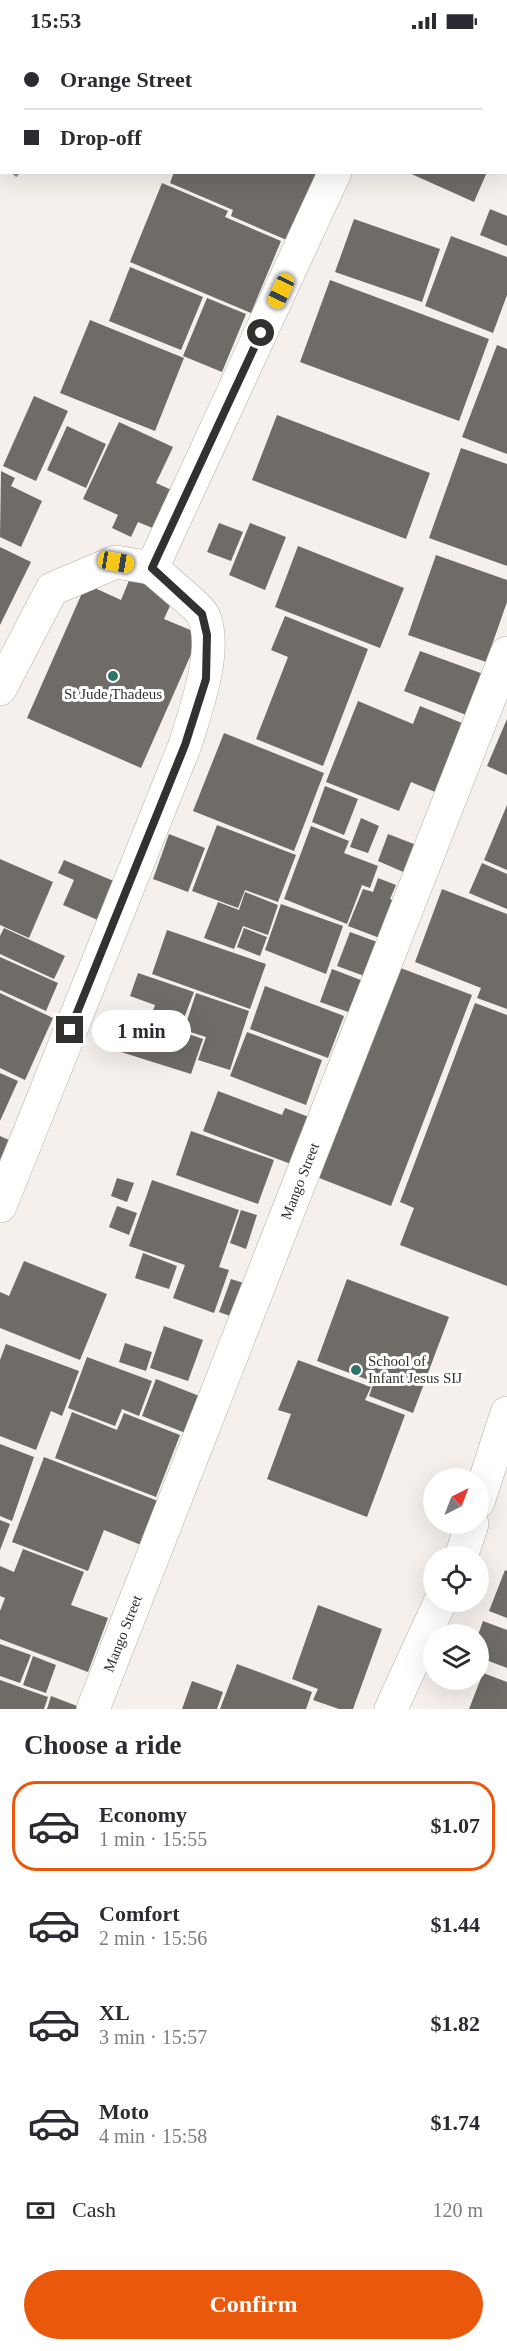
<!DOCTYPE html>
<html lang="en">
<head>
<meta charset="utf-8">
<style>
	body { margin:0; font-family:Georgia,serif; background:#f2f2f3; color:#2b2b33; height:100vh; display:flex; flex-direction:column; font-size:22px; white-space:nowrap }
	* { box-sizing:border-box; margin:0 }
	p { font-size:20px; color:#7c7c81 }
	.icon { flex:none; width:33px; height:33px; fill:none; stroke:currentColor; stroke-width:2; stroke-linecap:round; stroke-linejoin:round }
	.map { position:relative; height:1667px; overflow:hidden }
	.panel { display:flex; flex-direction:column; background:#fff; flex:1 }
	.panel>* { flex:none }
	.banner { position:absolute; left:0px; top:0px; width:507px; height:132px; box-shadow:0 6px 24px #0002; display:grid; align-content:center; height:132px; padding:0 24px; background:#fff }
	.needle { width:39px; rotate:42deg }
	.buttons { position:absolute; left:423px; top:1426px; display:grid; gap:12px }
	.buttons a { display:grid; place-items:center; width:66px; height:66px; border-radius:50%; background:#fff; box-shadow:0 6px 24px #0002; font-size:30px }
	.end { position:absolute; width:27px; height:27px; margin:-14px; border:8px solid #333130; background:#fff; box-shadow:0 0 0 3px #fff }
	.from { border-radius:50% }
	.bubble { position:absolute; height:42px; border-radius:21px; background:#fff; box-shadow:0 6px 24px #0002; font-size:20px; font-weight:700; line-height:42px; text-align:center }
	.car { position:absolute; width:18px; height:36px; margin:-18px -9px; border-radius:8px; box-shadow:0 0 4px 2px #0007; background:linear-gradient(#f5c518 24%,#345 0 40%,#f5c518 0 76%,#345 0 86%,#f5c518 0) }
	.banner b { display:flex; align-items:center; gap:21px; height:57px; font-size:22px }
	.banner b+b { border-top:2px solid #e1e1e2 }
	.banner i { width:15px; height:15px; background:#2b2b33 }
	ul { padding:0; list-style:none }
	li { display:flex; align-items:center; gap:18px; height:90px; margin:0 12px 9px; padding:0 12px; border:3px solid transparent; border-radius:24px }
	li div { flex:1 }
	li b { display:block; font-size:22px }
	li em { font-style:normal; font-weight:700 }
	li.current { border-color:#ea580c }
	li>.icon { width:54px; height:54px; stroke-width:1.5 }
	h2 { padding:0 24px; font-size:27px; line-height:72px }
	.pay { display:flex; align-items:center; gap:15px; height:66px; padding:0 24px; font-size:22px }
	.pay p { margin-inline-start:auto }
	.primary-button { display:flex; gap:12px; margin-top:auto; padding:12px 24px }
	.primary-button a { flex:1; height:69px; border-radius:36px; background:#ea580c; color:#fff; font-size:24px; font-weight:700; line-height:69px; text-align:center }
	.status { display:flex; justify-content:space-between; align-items:center; height:42px; padding:0 30px; background:#fff; direction:ltr }
	.status svg { height:16px; fill:currentColor }
	.map>svg:first-child { display:block }
	.building { fill:#6f6c68 }
	.lines { fill:none; stroke-linecap:round; stroke-linejoin:round }
	.minor-casing { stroke:#b3aeaa; stroke-width:34 }
	.path { stroke:#989391; stroke-width:4; stroke-dasharray:6 3; stroke-linecap:butt }
	.minor { stroke:#fff; stroke-width:33 }
	.route { stroke:#333130; stroke-width:8 }
	.poi-dot { fill:#2e7468; stroke:#fff; stroke-width:2 }
	.labels { text-anchor:middle; dominant-baseline:central; stroke-width:6; stroke-linejoin:round; paint-order:stroke }
	.poi-label { font-size:15px; fill:#333130; stroke:#fff }
	.street-label { font-size:15px; fill:#333130; stroke:#fff }
</style>
</head>
<body>
<div class="status"><b>15:53</b><svg viewBox="0 0 49 12"><path d="M0 12V9h3v3zM5 12V6h3v6zM10 12V3h3v9zM15 12V0h3v12zM26 1h20v11H26zM47 4h2v5h-2z"/></svg></div>
<div class="map">
<svg width="507" height="1667" viewBox="0 0 507 1667">
	<rect width="100%" height="100%" fill="#f6f0ed"/>
	<g class="building">
		<polygon points="174,130 319,130 289,199 231,174 233,168 170,141"/>
		<polygon points="407,130 487,130 474,160"/>
		<polygon points="162,141 228,169 225,175 281,199 251,271 130,220"/>
		<polygon points="490,167 507,174 507,204 480,193"/>
		<polygon points="354,177 440,207 422,260 335,230"/>
		<polygon points="451,194 507,215 507,253 493,291 425,264"/>
		<polygon points="130,225 203,255 181,308 109,279"/>
		<polygon points="330,238 489,297 459,379 300,320"/>
		<polygon points="207,256 246,272 222,330 183,314"/>
		<polygon points="90,278 184,316 155,389 60,351"/>
		<polygon points="497,303 507,307 507,412 462,395"/>
		<polygon points="34,354 68,369 36,439 3,424"/>
		<polygon points="277,373 430,431 406,497 252,438"/>
		<polygon points="119,380 173,405 156,441 185,454 167,492 138,480 131,495 112,486 118,473 83,457"/>
		<polygon points="67,384 106,402 86,446 47,428"/>
		<polygon points="461,406 507,422 507,524 429,496"/>
		<polygon points="1,429 15,436 11,444 42,459 21,505 0,495"/>
		<polygon points="219,481 243,490 231,519 207,510"/>
		<polygon points="250,481 286,495 265,548 229,533"/>
		<polygon points="298,504 404,546 380,606 275,565"/>
		<polygon points="0,505 31,520 0,583"/>
		<polygon points="436,513 507,538 507,560 486,620 408,593"/>
		<polygon points="130,536 174,555 164,577 200,592 141,726 27,676 86,542 121,558"/>
		<polygon points="285,574 368,607 323,724 256,697 288,615 271,608"/>
		<polygon points="420,609 489,634 474,676 404,649"/>
		<polygon points="358,659 413,682 420,664 467,683 440,752 411,740 399,769 326,740"/>
		<polygon points="507,677 507,733 487,724"/>
		<polygon points="224,691 324,731 294,809 193,769"/>
		<polygon points="325,744 358,757 344,793 312,780"/>
		<polygon points="507,763 507,828 484,818"/>
		<polygon points="361,776 379,784 368,811 350,805"/>
		<polygon points="217,783 296,813 278,860 245,848 238,866 192,849"/>
		<polygon points="311,784 349,799 344,811 378,824 370,846 362,843 347,882 284,857"/>
		<polygon points="169,792 205,806 188,850 153,837"/>
		<polygon points="388,792 419,804 408,832 378,819"/>
		<polygon points="0,817 53,840 29,896 0,883"/>
		<polygon points="64,818 116,840 100,879 63,863 74,838 58,831"/>
		<polygon points="482,821 507,832 507,867 469,851"/>
		<polygon points="378,836 396,843 390,857 399,861 385,898 348,884 363,847 373,850"/>
		<polygon points="442,847 507,872 507,967 477,956 481,946 415,920"/>
		<polygon points="245,850 278,863 268,893 243,884 234,907 204,896 218,860 239,868"/>
		<polygon points="281,862 343,884 326,932 265,908"/>
		<polygon points="4,886 65,914 54,937 0,912 0,894"/>
		<polygon points="244,886 267,895 260,914 237,905"/>
		<polygon points="167,888 266,922 250,967 152,932"/>
		<polygon points="350,890 380,901 367,935 337,924"/>
		<polygon points="0,915 58,941 46,969 0,948"/>
		<polygon points="390,922 472,953 391,1164 309,1132"/>
		<polygon points="332,927 366,940 354,972 320,960"/>
		<polygon points="138,931 194,950 181,984 151,974 155,963 130,954"/>
		<polygon points="265,944 344,974 328,1016 250,987"/>
		<polygon points="0,951 53,976 25,1038 0,1026"/>
		<polygon points="196,951 249,969 230,1028 198,1018 206,995 184,988"/>
		<polygon points="475,961 507,973 507,1244 400,1203 414,1166 400,1160"/>
		<polygon points="133,973 203,997 191,1032 121,1010"/>
		<polygon points="247,990 322,1018 306,1063 230,1034"/>
		<polygon points="0,1031 18,1039 0,1079"/>
		<polygon points="218,1049 282,1073 285,1066 317,1078 299,1125 203,1089"/>
		<polygon points="191,1089 274,1118 258,1162 176,1133"/>
		<polygon points="0,1094 9,1098 0,1118"/>
		<polygon points="117,1136 134,1141 127,1160 111,1154"/>
		<polygon points="152,1138 239,1168 219,1225 229,1228 214,1271 173,1256 185,1223 129,1204"/>
		<polygon points="117,1164 137,1171 129,1193 109,1185"/>
		<polygon points="241,1168 257,1173 246,1207 230,1201"/>
		<polygon points="143,1211 177,1224 169,1247 135,1236"/>
		<polygon points="24,1219 107,1252 80,1318 0,1286 0,1250 9,1254"/>
		<polygon points="231,1237 253,1244 241,1278 219,1270"/>
		<polygon points="347,1237 449,1275 413,1371 369,1354 374,1340 317,1319"/>
		<polygon points="164,1284 203,1298 188,1339 150,1326"/>
		<polygon points="125,1301 152,1310 146,1329 119,1320"/>
		<polygon points="6,1302 79,1329 62,1374 51,1369 36,1408 0,1394 0,1318"/>
		<polygon points="87,1315 152,1339 139,1374 122,1367 115,1384 68,1366"/>
		<polygon points="298,1318 371,1345 365,1358 405,1373 367,1475 267,1437 291,1372 278,1368"/>
		<polygon points="156,1337 202,1355 188,1392 142,1374"/>
		<polygon points="72,1370 117,1388 124,1371 180,1393 156,1455 55,1416"/>
		<polygon points="0,1402 34,1415 12,1479 0,1474"/>
		<polygon points="44,1415 158,1459 141,1503 104,1488 88,1529 12,1500"/>
		<polygon points="0,1478 10,1482 0,1508"/>
		<polygon points="23,1507 84,1530 71,1563 108,1576 88,1630 0,1597 0,1569 5,1556 0,1554 0,1524 14,1530"/>
		<polygon points="505,1528 507,1529 507,1576 489,1569"/>
		<polygon points="318,1563 382,1587 353,1667 339,1667 313,1658 318,1647 292,1637"/>
		<polygon points="483,1579 507,1588 507,1626 478,1615 478,1593"/>
		<polygon points="0,1602 31,1613 20,1641 0,1634"/>
		<polygon points="33,1614 56,1623 46,1651 23,1643"/>
		<polygon points="237,1622 312,1650 306,1667 220,1667"/>
		<polygon points="483,1631 507,1640 507,1667 469,1667"/>
		<polygon points="0,1638 48,1655 44,1667 0,1667"/>
		<polygon points="192,1639 223,1650 217,1667 182,1667"/>
		<polygon points="51,1654 85,1667 47,1667"/>
	</g>
	<g class="lines">
		<defs>
			<g id="minor">
				<polyline points="390,2 391,0"/>
				<polyline points="152,526 335,130"/>
				<polyline points="0,647 52,547 116,520 152,526"/>
				<path d="M0,1164L185,703C195,670 219,606 203,573C199,565 161,535 152,526"/>
				<polyline points="478,1460 507,1371"/>
				<polyline points="461,1515 472,1482"/>
				<path id="s1" d="M93,1667L507,611"/>
				<polyline points="391,1667 440,1560"/>
			</g>
		</defs>
		<use href="#minor" class="minor-casing"/>
		<g class="path">
			<polyline points="0,123 2,123"/>
			<polyline points="13,130 18,134"/>
		</g>
		<use href="#minor" class="minor"/>
	</g>
	<g class="lines">
		<polyline class="route" points="70,988 185,703 206,637 207,593 202,572 152,526 261,291"/>
	</g>
	<g class="poi-dot">
		<circle cx="113" cy="634" r="6"/>
		<circle cx="356" cy="1328" r="6"/>
	</g>
	<g class="labels">
		<g class="poi-label">
			<text x="113" y="652">St Jude Thadeus</text>
			<text x="368" y="1319" text-anchor="start">School of<tspan x="368" dy="17">Infant Jesus SIJ</tspan></text>
		</g>
		<g class="street-label">
			<text stroke="none"><textPath href="#s1" startOffset="567">Mango Street</textPath></text>
			<text stroke="none"><textPath href="#s1" startOffset="81">Mango Street</textPath></text>
		</g>
	</g>
</svg>
<div class="buttons">
<a><svg class="needle" viewBox="-14 -14 28 28"><path d="M0-13l5 13h-10z" fill="#e53935"/><path d="M0 13l5-13h-10z" fill="#7c7c81"/></svg></a>
<a><svg class="icon" aria-label="locate" viewBox="0 0 24 24"><circle cx="12" cy="12" r="6"/><path d="M12 2v4M12 18v4M2 12h4M18 12h4"/></svg></a>
<a><svg class="icon" aria-label="layers" viewBox="0 0 24 24"><path d="M12 4l9 5-9 5-9-5zM3 14l9 5 9-5"/></svg></a>
</div>
<i class="end from" style="left:261px;top:291px"></i>
<i class="end" style="left:70px;top:988px"></i>
<div class="bubble" style="left:92px;top:968px;width:99px">1 min</div>
<i class="car" style="left:281px;top:249px;rotate:205deg"></i>
<i class="car" style="left:116px;top:520px;rotate:100deg"></i>
<div class="banner">
<b><i class="from"></i>Orange Street</b>
<b><i></i>Drop-off</b>
</div>
</div>
<section class="panel">
<h2>Choose a ride</h2>
<ul>
<li class="current"><svg class="icon" aria-label="car" viewBox="0 0 24 24"><path d="M5 17H2v-5l4-1 3-4h7l3 4 3 1v5h-3M9 17h6M6 11h13"/><circle cx="7" cy="17" r="2"/><circle cx="17" cy="17" r="2"/></svg><div><b>Economy</b><p>1 min · 15:55</p></div><em>$1.07</em></li>
<li><svg class="icon" aria-label="car" viewBox="0 0 24 24"><path d="M5 17H2v-5l4-1 3-4h7l3 4 3 1v5h-3M9 17h6M6 11h13"/><circle cx="7" cy="17" r="2"/><circle cx="17" cy="17" r="2"/></svg><div><b>Comfort</b><p>2 min · 15:56</p></div><em>$1.44</em></li>
<li><svg class="icon" aria-label="car" viewBox="0 0 24 24"><path d="M5 17H2v-5l4-1 3-4h7l3 4 3 1v5h-3M9 17h6M6 11h13"/><circle cx="7" cy="17" r="2"/><circle cx="17" cy="17" r="2"/></svg><div><b>XL</b><p>3 min · 15:57</p></div><em>$1.82</em></li>
<li><svg class="icon" aria-label="car" viewBox="0 0 24 24"><path d="M5 17H2v-5l4-1 3-4h7l3 4 3 1v5h-3M9 17h6M6 11h13"/><circle cx="7" cy="17" r="2"/><circle cx="17" cy="17" r="2"/></svg><div><b>Moto</b><p>4 min · 15:58</p></div><em>$1.74</em></li>
</ul>
<div class="pay"><svg class="icon" aria-label="cash" viewBox="0 0 24 24"><path d="M3 7h18v10H3z"/><circle cx="12" cy="12" r="2"/></svg>Cash<p>120 m</p></div>
<div class="primary-button"><a>Confirm</a></div>
</section>
</body>
</html>
